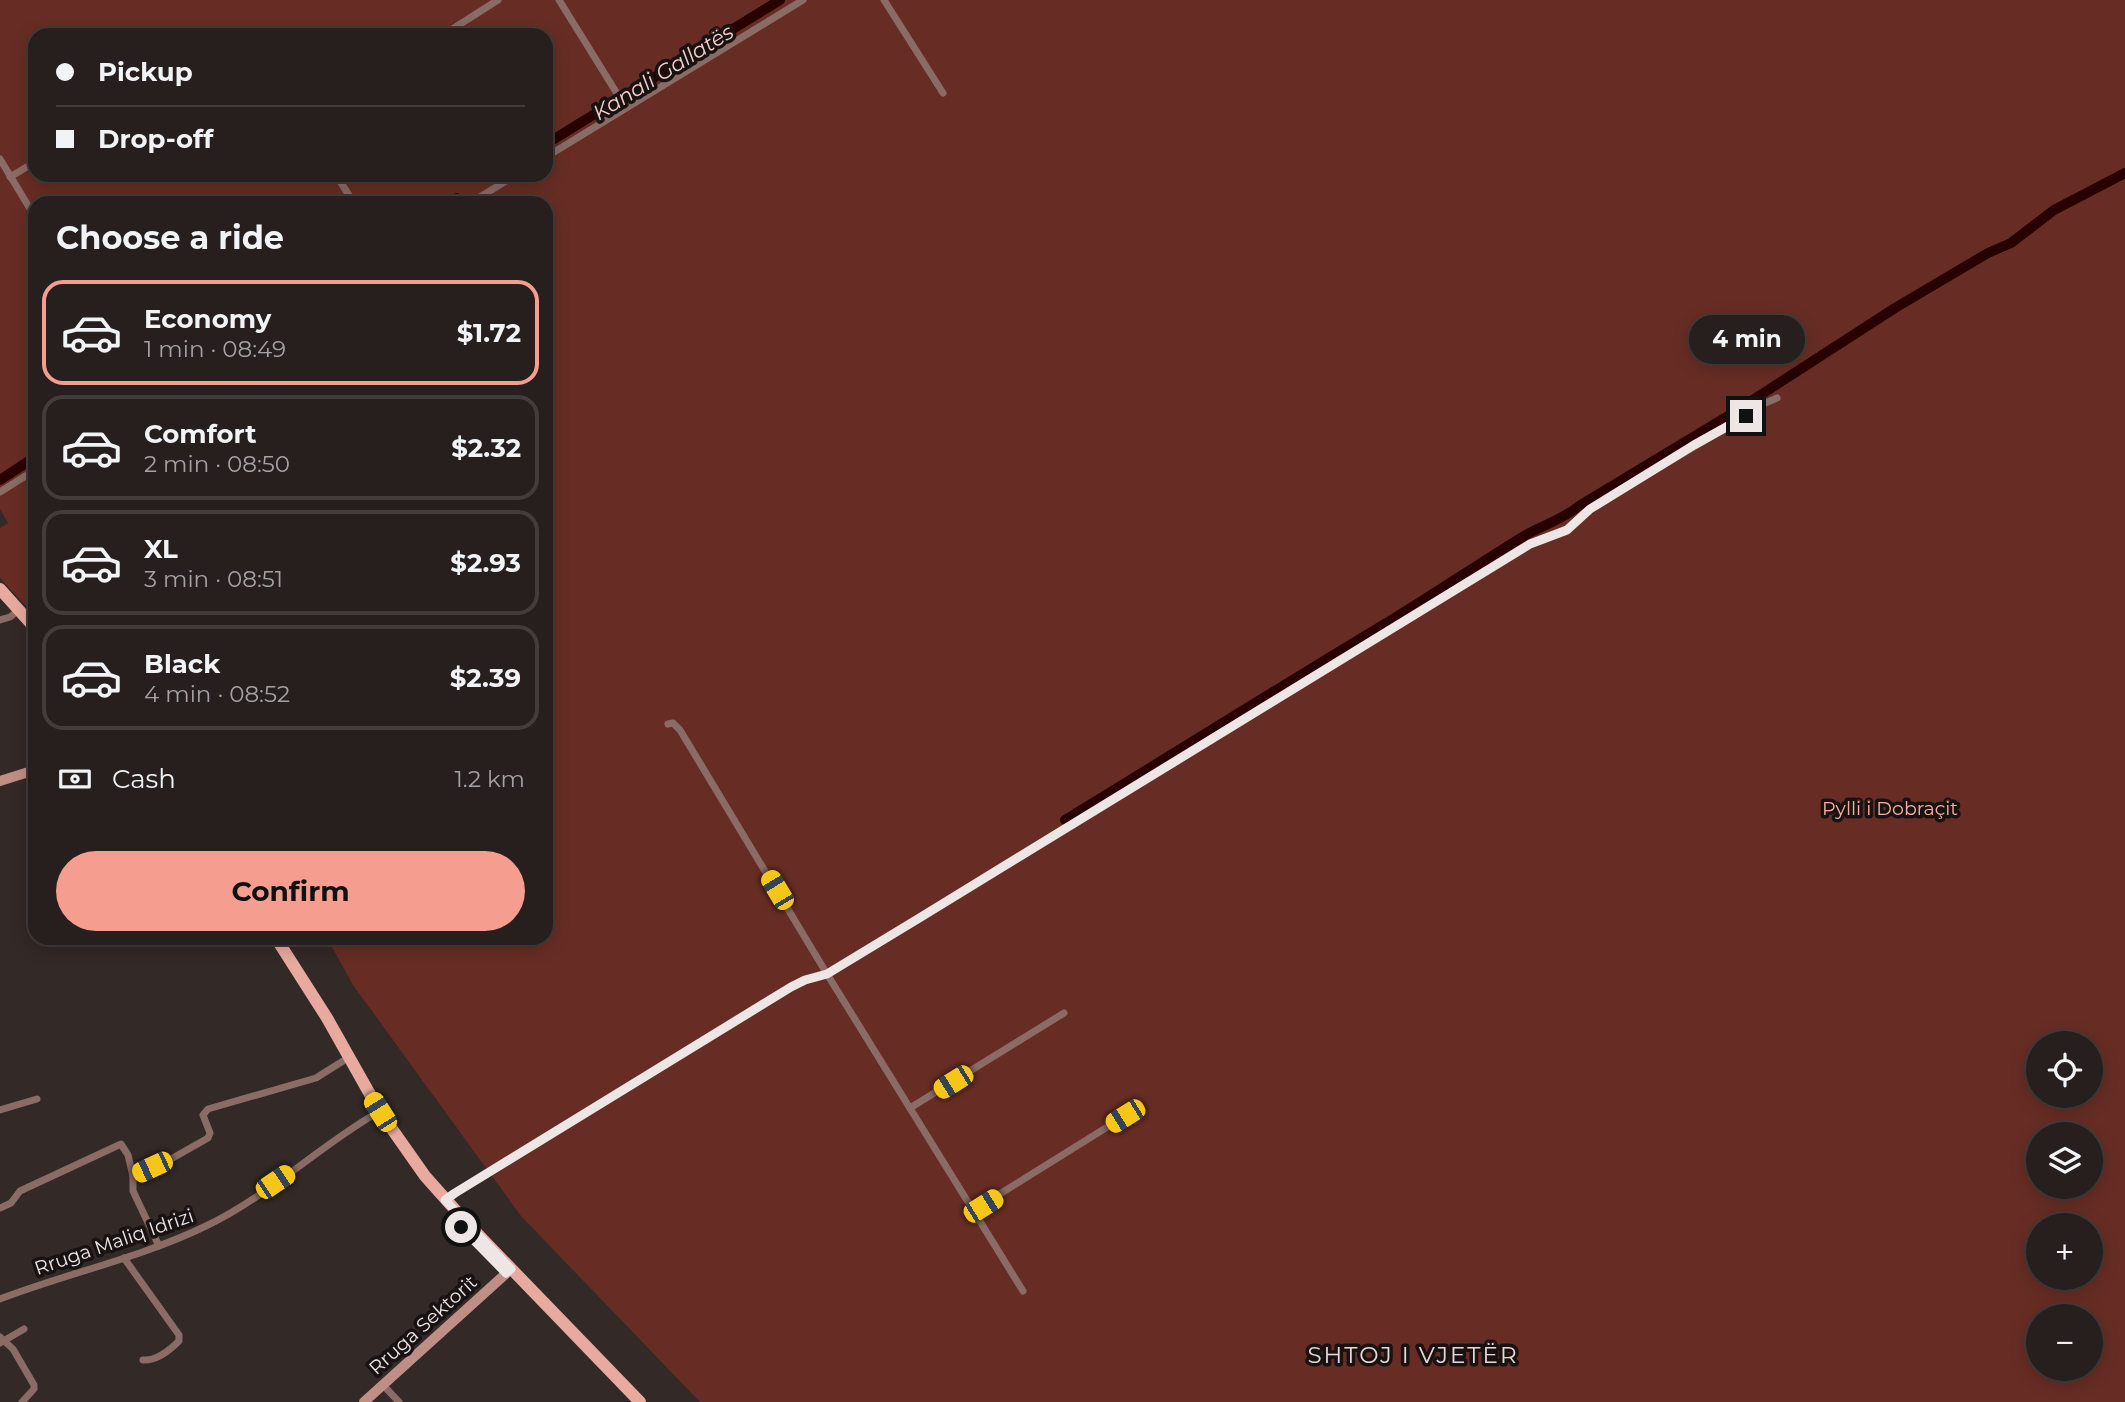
<!DOCTYPE html>
<html lang="en">
<head>
<meta charset="utf-8">
<style>
	body { margin:0; font-family:Montserrat,sans-serif; background:#2e2726; color:#f1f3f6; height:100vh; display:flex; flex-direction:column; font-size:26px; white-space:nowrap }
	* { box-sizing:border-box; margin:0 }
	p { font-size:23px; color:#a4a2a4 }
	.icon { flex:none; width:38px; height:38px; fill:none; stroke:currentColor; stroke-width:2; stroke-linecap:round; stroke-linejoin:round }
	.map { position:relative; flex:1; overflow:hidden }
	.sheet { position:absolute; left:28px; top:196px; width:525px; height:749px; display:flex; flex-direction:column; background:#261f1d; border-radius:21px; box-shadow:0 4px 18px #0003,0 0 0 2px #423d3b }
	.sheet>* { flex:none }
	.top-card { position:absolute; left:28px; top:28px; width:525px; height:154px; border-radius:21px; box-shadow:0 4px 18px #0003,0 0 0 2px #423d3b; display:grid; align-content:center; height:154px; padding:0 28px; background:#261f1d }
	.tools { position:absolute; left:2026px; top:1031px; display:grid; gap:14px }
	.tools a { display:grid; place-items:center; width:77px; height:77px; border-radius:50%; background:#261f1d; box-shadow:0 4px 18px #0003,0 0 0 2px #423d3b; font-size:35px }
	.end { position:absolute; width:32px; height:32px; margin:-16px; border:9px solid #ede6e5; background:#111; box-shadow:0 0 0 4px #111 }
	.from { border-radius:50% }
	.bubble { position:absolute; height:49px; border-radius:24px; background:#261f1d; box-shadow:0 4px 18px #0003,0 0 0 2px #423d3b; font-size:23px; font-weight:700; line-height:49px; text-align:center }
	.car { position:absolute; width:21px; height:42px; margin:-21px -10px; border-radius:9px; box-shadow:0 0 5px 2px #0007; background:linear-gradient(#f5c518 24%,#345 0 40%,#f5c518 0 76%,#345 0 86%,#f5c518 0) }
	.top-card b { display:flex; align-items:center; gap:24px; height:66px; font-size:26px }
	.top-card b+b { border-top:2px solid #423d3b }
	.top-card i { width:18px; height:18px; background:#f1f3f6 }
	ul { padding:0; list-style:none }
	li { display:flex; align-items:center; gap:21px; height:105px; margin:0 14px 10px; padding:0 14px; border:4px solid #423d3b; border-radius:21px }
	li div { flex:1 }
	li b { display:block; font-size:26px }
	li em { font-style:normal; font-weight:700 }
	li.on { border-color:#f59d8e }
	li>.icon { width:63px; height:63px; stroke-width:1.5 }
	h2 { padding:0 28px; font-size:32px; line-height:84px }
	.pay { display:flex; align-items:center; gap:18px; height:77px; padding:0 28px; font-size:26px }
	.pay p { margin-inline-start:auto }
	.action { display:flex; gap:14px; margin-top:auto; padding:14px 28px }
	.action a { flex:1; height:80px; border-radius:42px; background:#f59d8e; color:#111; font-size:28px; font-weight:700; line-height:80px; text-align:center }
	.map>svg:first-child { display:block }
	.green { fill:#672d24; fill-rule:evenodd }
	.lines { fill:none; stroke-linecap:round; stroke-linejoin:round }
	.canal { stroke:#280000; stroke-width:10 }
	.street { stroke:#8a6b66; stroke-width:7 }
	.secondary { stroke:#bf8f86; stroke-width:10 }
	.primary { stroke:#e8aa9f; stroke-width:12 }
	.route { stroke:#ede6e5; stroke-width:9 }
	.labels { text-anchor:middle; dominant-baseline:central; stroke-width:7; stroke-linejoin:round; paint-order:stroke }
	.park-label { font-size:19px; fill:#faac9e; stroke:#181312 }
	.street-label { font-size:19px; fill:#ede6e5; stroke:#181312 }
	.water-label { font-size:21px; font-style:italic; fill:#f8cfc8; stroke:#181312 }
	.quarter-label { font-size:23px; letter-spacing:2px; fill:#e6d8d5; stroke:#181312 }
</style>
</head>
<body>
<div class="map">
<svg width="2125" height="1402" viewBox="0 0 2125 1402">
	<rect width="100%" height="100%" fill="#332927"/>
	<path class="green" d="M0,0H2125V1402H700L521,1216L353,985L327,938H546V203H35V616L0,578V528L8,523L0,509ZM35,35H546V175H35ZM2039,1043H2091V1096H2039ZM2039,1134H2091V1186H2039ZM2039,1225H2091V1278H2039ZM2039,1316H2091V1368H2039Z"/>
	<g class="lines">
		<g class="canal">
			<polyline points="546,144 780,0"/>
			<polyline points="448,203 457,198"/>
			<polyline points="0,480 35,457"/>
			<path d="M1065,820C1175,753 1283,685 1393,619C1437,592 1480,563 1524,536C1543,525 1562,520 1579,506L1728,416L1895,308L1988,253L2011,243L2054,210L2125,173"/>
		</g>
		<g class="street">
			<polyline points="559,0 626,108"/>
			<polyline points="884,0 943,93"/>
			<polyline points="443,35 498,0"/>
			<polyline points="546,157 803,0"/>
			<polyline points="0,159 35,217"/>
			<polyline points="336,175 354,203"/>
			<polyline points="10,177 35,162"/>
			<polyline points="470,203 516,175"/>
			<polyline points="0,492 35,470"/>
			<polyline points="0,620 10,617 19,610"/>
			<polyline points="668,724 673,723 680,730 827,974 1023,1291"/>
			<polyline points="910,1108 1064,1013"/>
			<polyline points="0,1110 37,1099"/>
			<polyline points="133,1176 171,1159 208,1138 210,1133 203,1115 208,1109 316,1078 343,1061"/>
			<polyline points="445,1200 791,987 805,980 827,974 1530,544 1567,530 1590,509 1606,499 1746,416 1763,404 1777,398"/>
			<polyline points="0,1208 11,1203 20,1191 121,1144 128,1155 133,1176 133,1191 159,1246"/>
			<polyline points="974,1210 1125,1116"/>
			<path d="M124,1258L179,1335V1341C170,1350 157,1361 143,1360"/>
			<path d="M0,1299C68,1273 140,1258 206,1226C267,1197 317,1148 375,1114"/>
			<polyline points="0,1337 13,1349 34,1385 34,1389 22,1402"/>
			<polyline points="0,1343 24,1329"/>
			<polyline points="383,1385 399,1402"/>
		</g>
		<g class="secondary">
			<polyline points="0,781 35,770"/>
			<polyline points="364,1402 511,1269"/>
		</g>
		<g class="primary">
			<polyline points="0,589 35,628"/>
			<polyline points="276,938 327,1018 380,1112 425,1176 466,1222 640,1402"/>
		</g>
	</g>
	<g class="lines">
		<polyline class="route" points="461,1227 506,1273 511,1269 445,1200 455,1193 791,987 805,980 827,974 921,917 1530,544 1567,530 1590,509 1694,445 1746,416"/>
	</g>
	<g class="labels">
		<g class="park-label">
			<text x="1890" y="808">Pylli i Dobraçit</text>
		</g>
		<g class="street-label">
			<text transform="translate(114 1242) rotate(-19)">Rruga Maliq Idrizi</text>
			<text transform="translate(423 1325) rotate(-42)">Rruga Sektorit</text>
		</g>
		<g class="water-label">
			<text transform="translate(663 72) rotate(-32)">Kanali Gallatës</text>
		</g>
		<g class="quarter-label">
			<text x="1413" y="1355">SHTOJ I VJETËR</text>
		</g>
	</g>
</svg>
<div class="tools">
<a><svg class="icon" aria-label="locate" viewBox="0 0 24 24"><circle cx="12" cy="12" r="6"/><path d="M12 2v4M12 18v4M2 12h4M18 12h4"/></svg></a>
<a><svg class="icon" aria-label="layers" viewBox="0 0 24 24"><path d="M12 4l9 5-9 5-9-5zM3 14l9 5 9-5"/></svg></a>
<a>+</a>
<a>−</a>
</div>
<i class="end from" style="left:461px;top:1227px"></i>
<i class="end" style="left:1746px;top:416px"></i>
<div class="bubble" style="left:1689px;top:315px;width:116px">4 min</div>
<i class="car" style="left:777px;top:890px;rotate:329deg"></i>
<i class="car" style="left:953px;top:1082px;rotate:238deg"></i>
<i class="car" style="left:380px;top:1112px;rotate:328deg"></i>
<i class="car" style="left:1125px;top:1116px;rotate:238deg"></i>
<i class="car" style="left:152px;top:1167px;rotate:245deg"></i>
<i class="car" style="left:275px;top:1182px;rotate:56deg"></i>
<i class="car" style="left:983px;top:1206px;rotate:58deg"></i>
<div class="top-card">
<b><i class="from"></i>Pickup</b>
<b><i></i>Drop-off</b>
</div>
<section class="sheet">
<h2>Choose a ride</h2>
<ul>
<li class="on"><svg class="icon" aria-label="car" viewBox="0 0 24 24"><path d="M5 17H2v-5l4-1 3-4h7l3 4 3 1v5h-3M9 17h6M6 11h13"/><circle cx="7" cy="17" r="2"/><circle cx="17" cy="17" r="2"/></svg><div><b>Economy</b><p>1 min · 08:49</p></div><em>$1.72</em></li>
<li><svg class="icon" aria-label="car" viewBox="0 0 24 24"><path d="M5 17H2v-5l4-1 3-4h7l3 4 3 1v5h-3M9 17h6M6 11h13"/><circle cx="7" cy="17" r="2"/><circle cx="17" cy="17" r="2"/></svg><div><b>Comfort</b><p>2 min · 08:50</p></div><em>$2.32</em></li>
<li><svg class="icon" aria-label="car" viewBox="0 0 24 24"><path d="M5 17H2v-5l4-1 3-4h7l3 4 3 1v5h-3M9 17h6M6 11h13"/><circle cx="7" cy="17" r="2"/><circle cx="17" cy="17" r="2"/></svg><div><b>XL</b><p>3 min · 08:51</p></div><em>$2.93</em></li>
<li><svg class="icon" aria-label="car" viewBox="0 0 24 24"><path d="M5 17H2v-5l4-1 3-4h7l3 4 3 1v5h-3M9 17h6M6 11h13"/><circle cx="7" cy="17" r="2"/><circle cx="17" cy="17" r="2"/></svg><div><b>Black</b><p>4 min · 08:52</p></div><em>$2.39</em></li>
</ul>
<div class="pay"><svg class="icon" aria-label="cash" viewBox="0 0 24 24"><path d="M3 7h18v10H3z"/><circle cx="12" cy="12" r="2"/></svg>Cash<p>1.2 km</p></div>
<div class="action"><a>Confirm</a></div>
</section>
</div>
</body>
</html>
